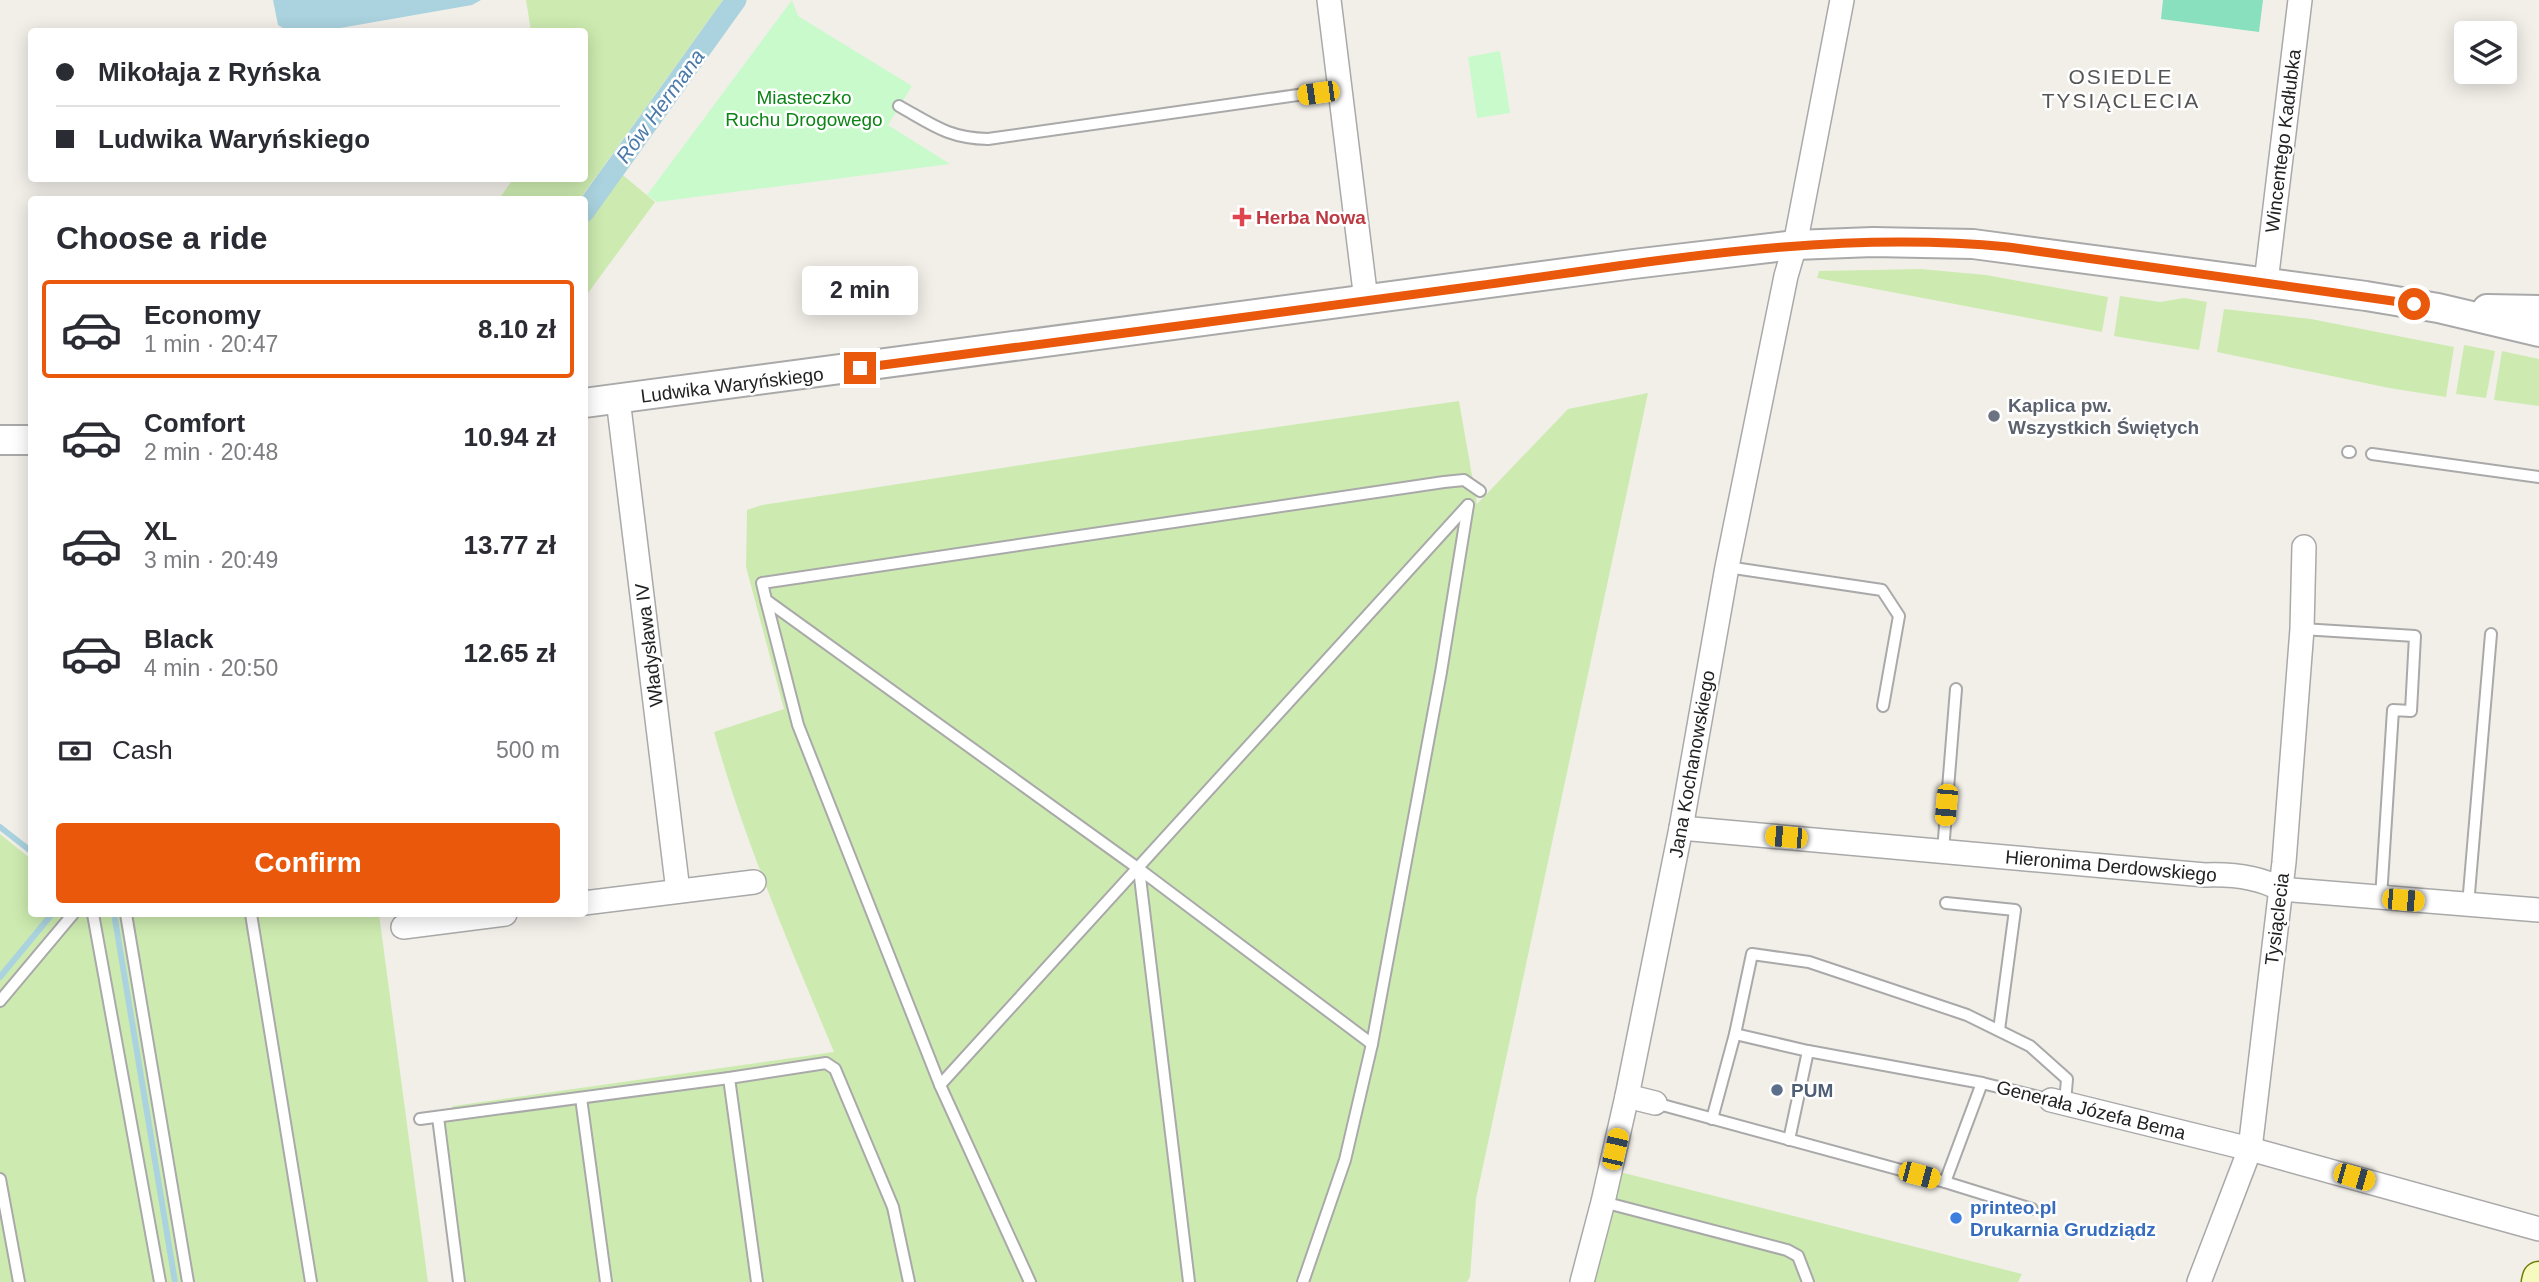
<!DOCTYPE html>
<html lang="en">
<head>
<meta charset="utf-8">
<style>
	body { margin:0; font-family:Arial,sans-serif; background:#f7f7f7; color:#2b2b33; height:100vh; display:flex; flex-direction:column; font-size:26px; white-space:nowrap }
	* { box-sizing:border-box; margin:0 }
	p { font-size:23px; color:#7c7c81 }
	.icon { flex:none; width:38px; height:38px; fill:none; stroke:currentColor; stroke-width:2; stroke-linecap:round; stroke-linejoin:round }
	.map { position:relative; flex:1; overflow:hidden }
	.details { position:absolute; left:28px; top:196px; width:560px; height:721px; display:flex; flex-direction:column; background:#fff; border-radius:7px; box-shadow:0 4px 18px #0003 }
	.details>* { flex:none }
	.hud { position:absolute; left:28px; top:28px; width:560px; height:154px; border-radius:7px; box-shadow:0 4px 18px #0003; display:grid; align-content:center; height:154px; padding:0 28px; background:#fff }
	.controls { position:absolute; left:2454px; top:21px; display:grid; gap:14px }
	.controls a { display:grid; place-items:center; width:63px; height:63px; border-radius:7px; background:#fff; box-shadow:0 4px 18px #0003; font-size:35px }
	.end { position:absolute; width:32px; height:32px; margin:-16px; border:9px solid #ea580c; background:#fff; box-shadow:0 0 0 4px #fff }
	.from { border-radius:50% }
	.bubble { position:absolute; height:49px; border-radius:7px; background:#fff; box-shadow:0 4px 18px #0003; font-size:23px; font-weight:600; line-height:49px; text-align:center }
	.car { position:absolute; width:21px; height:42px; margin:-21px -10px; border-radius:9px; box-shadow:0 0 5px 2px #0007; background:linear-gradient(#f5c518 24%,#345 0 40%,#f5c518 0 76%,#345 0 86%,#f5c518 0) }
	.hud b { display:flex; align-items:center; gap:24px; height:66px; font-size:26px }
	.hud b+b { border-top:2px solid #e1e1e2 }
	.hud i { width:18px; height:18px; background:#2b2b33 }
	ul { padding:0; list-style:none }
	li { display:flex; align-items:center; gap:21px; height:98px; margin:0 14px 10px; padding:0 14px; border:4px solid transparent; border-radius:7px }
	li div { flex:1 }
	li b { display:block; font-size:26px }
	li em { font-style:normal; font-weight:600 }
	li.current { border-color:#ea580c }
	li>.icon { width:63px; height:63px; stroke-width:1.5 }
	h2 { padding:0 28px; font-size:32px; line-height:84px }
	.pay { display:flex; align-items:center; gap:18px; height:77px; padding:0 28px; font-size:26px }
	.pay p { margin-inline-start:auto }
	.cta { display:flex; gap:14px; margin-top:auto; padding:14px 28px }
	.cta a { flex:1; height:80px; border-radius:7px; background:#ea580c; color:#fff; font-size:28px; font-weight:600; line-height:80px; text-align:center }
	.map>svg:first-child { display:block }
	.grass { fill:#cdebb0 }
	.park { fill:#c8facc }
	.pitch { fill:#88e0be }
	.water { fill:#aad3df }
	.lines { fill:none; stroke-linecap:round; stroke-linejoin:round }
	.stream { stroke:#aad3df; stroke-width:6 }
	.canal { stroke:#aad3df; stroke-width:21 }
	.service-casing { stroke:#a9a9a9; stroke-width:14 }
	.minor-casing { stroke:#a9a9a9; stroke-width:26 }
	.tertiary-casing { stroke:#a9a9a9; stroke-width:32 }
	.secondary-casing { stroke:#707d05; stroke-width:35 }
	.service { stroke:#fff; stroke-width:10 }
	.minor { stroke:#fff; stroke-width:23 }
	.tertiary { stroke:#fff; stroke-width:28 }
	.secondary { stroke:#f7fabf; stroke-width:32 }
	.route { stroke:#ea580c; stroke-width:9 }
	.health-dot { fill:#e0444e; stroke:#fff; stroke-width:2.5 }
	.worship-dot { fill:#6b7280; stroke:#fff; stroke-width:2.5 }
	.service-dot { fill:#5c6f8a; stroke:#fff; stroke-width:2.5 }
	.shop-dot { fill:#3f7fe0; stroke:#fff; stroke-width:2.5 }
	.labels { text-anchor:middle; dominant-baseline:central; stroke-width:5; stroke-linejoin:round; paint-order:stroke }
	.park-label { font-size:19px; fill:#0c8416; stroke:#fff }
	.street-label { font-size:19px; fill:#222; stroke:#fff }
	.health-label { font-size:19px; font-weight:bold; fill:#be3a42; stroke:#fff; text-anchor:start }
	.worship-label { font-size:19px; font-weight:bold; fill:#5b616d; stroke:#fff; text-anchor:start }
	.service-label { font-size:19px; font-weight:bold; fill:#4e5e75; stroke:#fff; text-anchor:start }
	.shop-label { font-size:19px; font-weight:bold; fill:#366cbe; stroke:#fff; text-anchor:start }
	.neighbourhood-label { font-size:21px; letter-spacing:2px; fill:#555; stroke:#fff }
	.water-label { font-size:21px; font-style:italic; fill:#4a7aab; stroke:#fff }
</style>
</head>
<body>
<div class="map">
<svg width="2539" height="1282" viewBox="0 0 2539 1282">
	<rect width="100%" height="100%" fill="#f2efe9"/>
	<g class="grass">
		<polygon points="526,0 723,0 580,199 499,199 513,179 584,178 584,32 531,31"/>
		<polygon points="618,171 655,202 585,297 585,212"/>
		<polygon points="1921,269 1986,275 2108,297 2102,332 1817,278 1819,271"/>
		<polygon points="2120,296 2160,302 2184,298 2207,302 2199,350 2114,336"/>
		<polygon points="2224,309 2311,319 2454,347 2446,397 2389,388 2217,352"/>
		<polygon points="2464,345 2495,351 2486,398 2456,394"/>
		<polygon points="2502,351 2539,359 2539,406 2494,400"/>
		<path d="M1648,393L1476,1199L1470,1277L1467,1282H457L437,1127L453,1106L834,1052C790,947 745,843 714,732L784,709L746,567L747,510L762,505L1151,445L1459,401L1477,504L1568,409Z"/>
		<polygon points="0,834 31,859 32,914 379,914 428,1282 0,1282"/>
		<polygon points="1620,1172 2022,1274 2018,1282 1594,1282"/>
	</g>
	<g class="park">
		<polygon points="792,0 798,16 912,86 888,125 950,164 657,202 647,195"/>
		<polygon points="1500,51 1510,113 1477,118 1468,57"/>
	</g>
	<polygon class="pitch" points="2163,0 2263,0 2259,32 2161,19"/>
	<polygon class="water" points="273,0 481,0 472,5 323,31 288,31 278,25"/>
	<g class="lines">
		<g class="stream">
			<polyline points="0,827 32,852"/>
			<polyline points="115,919 175,1282"/>
			<polyline points="0,977 52,914"/>
		</g>
		<polyline class="canal" points="584,212 736,0"/>
		<defs>
			<g id="service">
				<path d="M899,106C933,125 948,138 988,139L1340,89"/>
				<polyline points="2348,452 2350,452"/>
				<polyline points="2372,454 2539,477"/>
				<polyline points="1727,567 1882,590 1899,616 1883,706"/>
				<polyline points="766,600 762,583 1444,482 1464,480 1480,491"/>
				<polyline points="2302,629 2415,636 2411,711 2393,710 2381,898"/>
				<polyline points="1943,851 1956,689"/>
				<polyline points="1946,903 2015,910 1999,1030"/>
				<polyline points="2468,905 2491,634"/>
				<polyline points="93,914 160,1282"/>
				<polyline points="126,914 188,1282"/>
				<polyline points="251,914 311,1282"/>
				<polyline points="0,1001 73,914"/>
				<polyline points="1735,1034 1752,954 1809,962 1967,1015 2030,1046 2067,1079 2065,1103"/>
				<polyline points="1808,1051 1982,1083 2051,1100"/>
				<polyline points="940,1085 798,725 766,600 1139,869"/>
				<polyline points="581,1098 606,1282"/>
				<polyline points="1655,1103 1945,1182 1982,1083"/>
				<polyline points="438,1117 459,1282"/>
				<polyline points="420,1119 729,1078"/>
				<polyline points="1712,1119 1735,1034 1808,1051 1789,1140"/>
				<polyline points="0,1179 19,1282"/>
				<polyline points="1945,1182 2032,1209"/>
				<polyline points="1603,1202 1787,1250 1798,1256 1808,1282"/>
				<polyline points="757,1282 729,1078 826,1063 835,1069 893,1207 909,1282"/>
				<polyline points="1030,1282 940,1085 1468,505"/>
				<polyline points="1189,1282 1139,869 1372,1044"/>
				<polyline points="1303,1282 1345,1160 1372,1044 1441,672 1468,505"/>
			</g>
			<g id="minor">
				<polyline points="1329,0 1366,300"/>
				<polyline points="2266,282 2300,0"/>
				<polyline points="618,399 678,891"/>
				<path d="M1681,828L2205,875C2231,874 2257,876 2280,889L2539,910"/>
				<polyline points="584,903 754,882"/>
				<polyline points="403,927 505,914"/>
				<polyline points="1627,1096 1655,1103"/>
				<polyline points="2051,1100 2250,1149 2539,1229"/>
				<polyline points="1582,1282 1603,1202 1627,1096 1681,828 1727,567 1786,276 1795,245 1842,0"/>
				<polyline points="2199,1282 2250,1149 2284,862 2302,629 2304,547"/>
			</g>
			<g id="tertiary">
				<polyline points="2487,309 2539,310"/>
				<polyline points="584,403 1633,264 1795,245 1873,242 1973,244 2366,296 2438,308 2539,332"/>
				<polyline points="0,440 32,440"/>
			</g>
			<polyline id="secondary" points="2538,1282 2539,1278"/>
		</defs>
		<use href="#service" class="service-casing"/>
		<use href="#minor" class="minor-casing"/>
		<use href="#tertiary" class="tertiary-casing"/>
		<use href="#secondary" class="secondary-casing"/>
		<use href="#service" class="service"/>
		<use href="#minor" class="minor"/>
		<use href="#tertiary" class="tertiary"/>
		<use href="#secondary" class="secondary"/>
	</g>
	<g class="lines">
		<path class="route" d="M860,368C1065,341 1271,314 1476,286C1652,262 1830,229 2008,247L2414,304"/>
	</g>
	<path class="health-dot" d="M1238.5 206.5h7v7h7v7h-7v7h-7v-7h-7v-7h7z"/>
	<circle class="worship-dot" cx="1994" cy="416" r="7"/>
	<circle class="service-dot" cx="1777" cy="1090" r="7"/>
	<circle class="shop-dot" cx="1956" cy="1218" r="7"/>
	<g class="labels">
		<g class="park-label">
			<text x="804" y="97">Miasteczko<tspan x="804" dy="22">Ruchu Drogowego</tspan></text>
		</g>
		<g class="street-label">
			<text transform="translate(2283 141) rotate(-83)">Wincentego Kadłubka</text>
			<text transform="translate(732 385) rotate(-7)">Ludwika Waryńskiego</text>
			<text transform="translate(649 645) rotate(-97)">Władysława IV</text>
			<text transform="translate(1692 764) rotate(-80)">Jana Kochanowskiego</text>
			<text transform="translate(2111 866) rotate(5)">Hieronima Derdowskiego</text>
			<text transform="translate(2277 919) rotate(-83)">Tysiąclecia</text>
			<text transform="translate(2091 1110) rotate(14)">Generała Józefa Bema</text>
		</g>
		<g class="health-label">
			<text x="1256" y="217">Herba Nowa</text>
		</g>
		<g class="worship-label">
			<text x="2008" y="405">Kaplica pw.<tspan x="2008" dy="22">Wszystkich Świętych</tspan></text>
		</g>
		<g class="service-label">
			<text x="1791" y="1090">PUM</text>
		</g>
		<g class="shop-label">
			<text x="1970" y="1207">printeo.pl<tspan x="1970" dy="22">Drukarnia Grudziądz</tspan></text>
		</g>
		<g class="neighbourhood-label">
			<text x="2121" y="76">OSIEDLE<tspan x="2121" dy="24">TYSIĄCLECIA</tspan></text>
		</g>
		<g class="water-label">
			<text transform="translate(660 106) rotate(-54)">Rów Hermana</text>
		</g>
	</g>
</svg>
<div class="controls">
<a><svg class="icon" aria-label="layers" viewBox="0 0 24 24"><path d="M12 4l9 5-9 5-9-5zM3 14l9 5 9-5"/></svg></a>
</div>
<i class="end from" style="left:2414px;top:304px"></i>
<i class="end" style="left:860px;top:368px"></i>
<div class="bubble" style="left:802px;top:266px;width:116px">2 min</div>
<i class="car" style="left:1318px;top:93px;rotate:262deg"></i>
<i class="car" style="left:1946px;top:805px;rotate:185deg"></i>
<i class="car" style="left:1786px;top:837px;rotate:275deg"></i>
<i class="car" style="left:2403px;top:900px;rotate:95deg"></i>
<i class="car" style="left:1615px;top:1149px;rotate:13deg"></i>
<i class="car" style="left:1919px;top:1175px;rotate:105deg"></i>
<i class="car" style="left:2354px;top:1177px;rotate:106deg"></i>
<div class="hud">
<b><i class="from"></i>Mikołaja z Ryńska</b>
<b><i></i>Ludwika Waryńskiego</b>
</div>
<section class="details">
<h2>Choose a ride</h2>
<ul>
<li class="current"><svg class="icon" aria-label="car" viewBox="0 0 24 24"><path d="M5 17H2v-5l4-1 3-4h7l3 4 3 1v5h-3M9 17h6M6 11h13"/><circle cx="7" cy="17" r="2"/><circle cx="17" cy="17" r="2"/></svg><div><b>Economy</b><p>1 min · 20:47</p></div><em>8.10 zł</em></li>
<li><svg class="icon" aria-label="car" viewBox="0 0 24 24"><path d="M5 17H2v-5l4-1 3-4h7l3 4 3 1v5h-3M9 17h6M6 11h13"/><circle cx="7" cy="17" r="2"/><circle cx="17" cy="17" r="2"/></svg><div><b>Comfort</b><p>2 min · 20:48</p></div><em>10.94 zł</em></li>
<li><svg class="icon" aria-label="car" viewBox="0 0 24 24"><path d="M5 17H2v-5l4-1 3-4h7l3 4 3 1v5h-3M9 17h6M6 11h13"/><circle cx="7" cy="17" r="2"/><circle cx="17" cy="17" r="2"/></svg><div><b>XL</b><p>3 min · 20:49</p></div><em>13.77 zł</em></li>
<li><svg class="icon" aria-label="car" viewBox="0 0 24 24"><path d="M5 17H2v-5l4-1 3-4h7l3 4 3 1v5h-3M9 17h6M6 11h13"/><circle cx="7" cy="17" r="2"/><circle cx="17" cy="17" r="2"/></svg><div><b>Black</b><p>4 min · 20:50</p></div><em>12.65 zł</em></li>
</ul>
<div class="pay"><svg class="icon" aria-label="cash" viewBox="0 0 24 24"><path d="M3 7h18v10H3z"/><circle cx="12" cy="12" r="2"/></svg>Cash<p>500 m</p></div>
<div class="cta"><a>Confirm</a></div>
</section>
</div>
</body>
</html>
